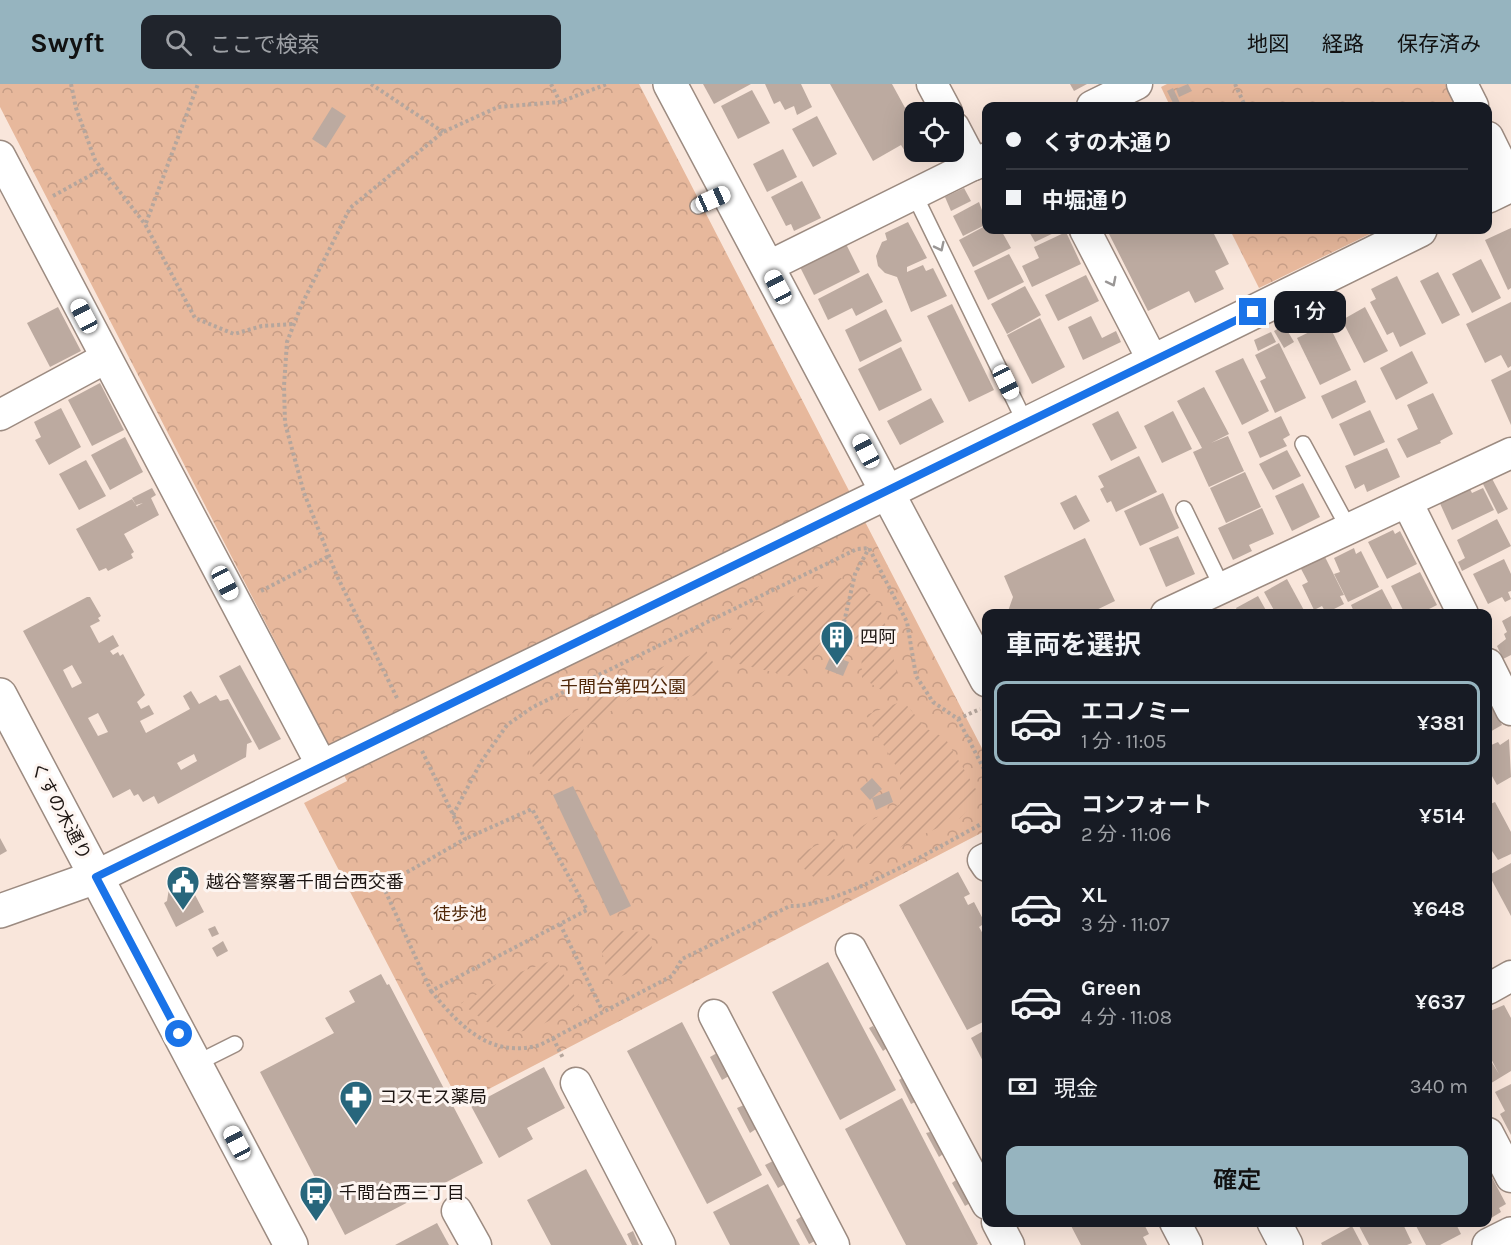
<!DOCTYPE html>
<html lang="ja">
<head>
<meta charset="utf-8">
<style>
	body { margin:0; font-family:Karla,"Noto Sans JP",sans-serif; background:#20242c; color:#f1f3f6; height:100vh; display:flex; flex-direction:column; font-size:22px; white-space:nowrap }
	* { box-sizing:border-box; margin:0 }
	p { font-size:20px; color:#9ea1a6 }
	.icon { flex:none; width:33px; height:33px; fill:none; stroke:currentColor; stroke-width:2; stroke-linecap:round; stroke-linejoin:round }
	.map { position:relative; flex:1; overflow:hidden }
	.details { position:absolute; left:982px; top:525px; width:510px; height:618px; display:flex; flex-direction:column; background:#171b24; border-radius:12px; box-shadow:0 6px 24px #0002 }
	.details>* { flex:none }
	.top-card { position:absolute; left:982px; top:18px; width:510px; height:132px; border-radius:12px; box-shadow:0 6px 24px #0002; display:grid; align-content:center; height:132px; padding:0 24px; background:#171b24 }
	.buttons { position:absolute; left:904px; top:18px; display:grid; gap:12px }
	.buttons a { display:grid; place-items:center; width:60px; height:60px; border-radius:12px; background:#171b24; box-shadow:0 6px 24px #0002; font-size:30px }
	.end { position:absolute; width:27px; height:27px; margin:-14px; border:8px solid #1a73e8; background:#fff; box-shadow:0 0 0 3px #fff }
	.from { border-radius:50% }
	.bubble { position:absolute; height:42px; border-radius:12px; background:#171b24; box-shadow:0 6px 24px #0002; font-size:20px; font-weight:600; line-height:42px; text-align:center }
	.car { position:absolute; width:18px; height:36px; margin:-18px -9px; border-radius:8px; box-shadow:0 0 4px 2px #0007; background:linear-gradient(#fff 24%,#345 0 40%,#fff 0 76%,#345 0 86%,#fff 0) }
	.top-card b { display:flex; align-items:center; gap:21px; height:57px; font-size:22px }
	.top-card b+b { border-top:2px solid #363941 }
	.top-card i { width:15px; height:15px; background:#f1f3f6 }
	ul { padding:0; list-style:none }
	li { display:flex; align-items:center; gap:18px; height:84px; margin:0 12px 9px; padding:0 12px; border:3px solid transparent; border-radius:12px }
	li div { flex:1 }
	li b { display:block; font-size:22px }
	li em { font-style:normal; font-weight:600 }
	li.current { border-color:#96b4bf }
	li>.icon { width:54px; height:54px; stroke-width:1.5 }
	h2 { padding:0 24px; font-size:27px; line-height:72px }
	.pay { display:flex; align-items:center; gap:15px; height:66px; padding:0 24px; font-size:22px }
	.pay p { margin-inline-start:auto }
	.button { display:flex; gap:12px; margin-top:auto; padding:12px 24px }
	.button a { flex:1; height:69px; border-radius:12px; background:#96b4bf; color:#111; font-size:24px; font-weight:600; line-height:69px; text-align:center }
	header { display:flex; align-items:center; gap:36px; box-sizing:border-box; height:84px; padding:0 30px; background:#96b4bf; color:#111 }
	header strong { font-size:28px }
	nav { display:flex; gap:33px; margin-inline-start:auto; font-size:21px }
	.search { width:420px; height:54px; background:#20242c; display:flex; align-items:center; gap:15px; box-sizing:border-box; padding:0 21px; border-radius:12px; color:#9ea1a6; font-size:22px }
	.map>svg:first-child { display:block }
	.park { fill:url(#park-crowns) }
	.garden { fill:url(#garden-furrows) }
	.building { fill:#bcaaa0; fill-rule:evenodd }
	.lines { fill:none; stroke-linecap:round; stroke-linejoin:round }
	.lane-casing { stroke:#9c8b81; stroke-width:18 }
	.street-casing { stroke:#9c8b81; stroke-width:33 }
	.secondary-casing { stroke:#9c8b81; stroke-width:36 }
	.path { stroke:#b5a69d; stroke-width:4; stroke-dasharray:3 3; stroke-linecap:butt }
	.lane { stroke:#fff; stroke-width:15 }
	.street { stroke:#fff; stroke-width:30 }
	.secondary { stroke:#fff; stroke-width:33 }
	.oneway { stroke:#999695 }
	.route { stroke:#1a73e8; stroke-width:8 }
	.labels { text-anchor:middle; dominant-baseline:central; stroke-width:6; stroke-linejoin:round; paint-order:stroke }
	.poi-label { font-size:18px; fill:#1d1613; stroke:#fdf5f1; text-anchor:start }
	.park-label { font-size:18px; fill:#502708; stroke:#fdf5f1 }
	.street-label { font-size:18px; fill:#1d1613; stroke:#fdf5f1 }
</style>
</head>
<body>
<header>
<strong>Swyft</strong>
<div class="search"><svg class="icon" aria-label="search" viewBox="0 0 24 24"><circle cx="10" cy="10" r="6"/><path d="M15 15l6 6"/></svg>ここで検索</div>
<nav><a>地図</a><a>経路</a><a>保存済み</a></nav>
</header>
<div class="map">
<svg width="1511" height="1161" viewBox="0 0 1511 1161">
	<defs>
		<pattern id="park-crowns" width="20" height="18" patternUnits="userSpaceOnUse" patternTransform="scale(1.5)"><rect width="20" height="18" fill="#e7b89c"/><path d="M2 6a3 3 0 1 1 6 0M12 15a3 3 0 1 1 6 0" fill="none" stroke="#c69d86"/></pattern>
		<pattern id="garden-furrows" width="10" height="10" patternUnits="userSpaceOnUse" patternTransform="scale(1.5)"><rect width="10" height="10" fill="#e7b89c"/><path d="M-1 1l2-2M0 10L10 0M9 11l2-2" fill="none" stroke="#c69d86"/></pattern>
	</defs>
	<rect width="100%" height="100%" fill="#f9e6db"/>
	<g class="park">
		<polygon points="0,0 639,0 987,674 987,746 460,1020 304,719 347,697 0,23"/>
		<polygon points="1167,0 1445,0 1456,22 1170,22 1161,3"/>
		<polygon points="1230,146 1378,146 1259,204"/>
	</g>
	<g class="garden">
		<path d="M841,494C850,499 862,504 870,510C886,524 893,576 899,598L883,607L862,594L861,557L830,544L798,594L731,578L729,546L788,514Z"/>
		<path d="M705,565L719,588L717,598C688,620 672,617 638,610L584,644L579,670L551,699L533,684L528,659L607,606Z"/>
		<polygon points="903,617 927,645 945,654 980,712 960,734 922,751 871,780 860,779 852,748 900,720 900,689 866,631"/>
		<polygon points="832,754 843,760 845,782 834,790 816,795 801,782 799,770"/>
		<polygon points="617,847 648,848 653,857 648,881 610,897 602,868"/>
		<path d="M556,875L579,921C522,951 515,963 461,919L515,890Z"/>
	</g>
	<g class="building">
		<polygon points="703,0 751,0 714,20"/>
		<polygon points="765,0 801,0 812,23 797,31 794,22 785,26 780,17 774,20"/>
		<polygon points="830,0 892,0 915,42 915,68 908,72 901,61 873,77"/>
		<polygon points="1070,0 1087,0 1074,7"/>
		<polygon points="1188,0 1192,7 1179,13 1176,5"/>
		<polygon points="1173,4 1180,19 1174,21 1167,7"/>
		<polygon points="752,6 770,39 738,55 721,22"/>
		<polygon points="332,23 346,32 326,64 312,55"/>
		<polygon points="817,32 837,70 813,83 792,45"/>
		<polygon points="783,65 797,93 767,108 753,80"/>
		<polygon points="802,97 821,134 794,147 791,140 786,142 771,113"/>
		<polygon points="964,104 971,117 951,127 945,113"/>
		<polygon points="979,118 987,140 963,152 953,132"/>
		<polygon points="908,138 927,174 907,183 907,188 923,181 926,187 933,184 947,212 911,228 897,193 885,189 878,182 876,172 882,158 887,156 885,149"/>
		<polygon points="987,141 987,146 1001,146 1011,164 973,183 959,156"/>
		<polygon points="1511,144 1511,204 1508,206 1485,156"/>
		<polygon points="1028,146 1060,146 1035,158"/>
		<polygon points="1107,146 1212,146 1229,180 1215,187 1224,205 1195,219 1189,207 1148,227"/>
		<polygon points="1066,148 1081,180 1032,203 1022,182 1039,174 1034,163"/>
		<polygon points="846,160 860,188 814,211 800,183"/>
		<polygon points="1009,170 1024,198 988,216 974,187"/>
		<polygon points="1481,175 1501,214 1472,229 1452,190"/>
		<polygon points="1438,188 1460,231 1442,240 1420,197"/>
		<polygon points="868,189 883,218 856,232 852,224 828,236 818,215"/>
		<polygon points="1086,191 1099,217 1058,237 1045,211"/>
		<polygon points="1397,192 1426,250 1400,263 1393,248 1387,251 1370,218 1376,215 1371,205"/>
		<polygon points="1025,202 1041,231 1007,250 991,220"/>
		<polygon points="1511,218 1511,282 1508,284 1501,271 1485,279 1466,240"/>
		<polygon points="952,220 994,306 969,318 927,232"/>
		<polygon points="58,223 81,267 50,283 27,239"/>
		<polygon points="1365,223 1388,267 1364,279 1342,236"/>
		<polygon points="886,225 902,257 860,278 845,246"/>
		<polygon points="1091,232 1102,254 1116,247 1121,258 1083,276 1068,243"/>
		<polygon points="1040,234 1065,283 1032,300 1007,251"/>
		<polygon points="1328,239 1351,286 1320,301 1297,254"/>
		<polygon points="1284,241 1294,258 1284,264 1274,247"/>
		<polygon points="1271,248 1276,258 1258,267 1254,256"/>
		<polygon points="1279,259 1306,314 1275,329 1260,297 1266,294 1255,271"/>
		<polygon points="901,263 922,306 879,327 858,285"/>
		<polygon points="1412,267 1428,299 1396,316 1380,284"/>
		<polygon points="1243,274 1269,327 1242,341 1215,287"/>
		<polygon points="1511,286 1511,341 1491,296"/>
		<polygon points="1356,296 1366,318 1332,335 1321,312"/>
		<polygon points="100,299 124,346 92,362 68,316"/>
		<polygon points="1204,303 1229,350 1211,359 1228,352 1244,387 1209,403 1193,368 1202,364 1177,317"/>
		<polygon points="1433,309 1453,350 1440,357 1441,359 1407,374 1397,355 1418,345 1407,321"/>
		<polygon points="931,314 944,338 900,361 887,337"/>
		<polygon points="61,324 81,363 49,381 35,356 41,353 34,338"/>
		<polygon points="1370,326 1385,358 1354,372 1339,340"/>
		<polygon points="1118,327 1137,364 1111,377 1092,340"/>
		<polygon points="1173,327 1192,365 1162,379 1144,342"/>
		<polygon points="1281,332 1290,351 1283,355 1287,362 1260,374 1248,348"/>
		<polygon points="125,353 143,388 110,406 91,371"/>
		<polygon points="1387,364 1400,393 1367,408 1364,400 1355,405 1345,382"/>
		<polygon points="1287,366 1301,392 1273,406 1259,380"/>
		<polygon points="1139,372 1157,408 1116,428 1111,417 1107,419 1100,405 1104,403 1098,392"/>
		<polygon points="86,376 106,412 79,426 59,390"/>
		<polygon points="1488,387 1508,425 1498,430 1479,392"/>
		<polygon points="1245,388 1261,423 1226,439 1210,404"/>
		<polygon points="1303,399 1320,433 1292,447 1275,412"/>
		<polygon points="1468,401 1472,409 1483,404 1494,426 1452,446 1438,415"/>
		<polygon points="152,404 156,411 151,414 159,431 124,450 134,468 131,470 133,474 108,487 106,484 99,487 76,445 132,415 138,424 137,422 143,419 136,421 132,414"/>
		<polygon points="1163,409 1179,444 1140,462 1124,427"/>
		<polygon points="1076,411 1090,437 1074,446 1060,419"/>
		<polygon points="1262,424 1274,450 1249,461 1252,467 1233,476 1218,444"/>
		<polygon points="1497,435 1511,462 1462,487 1458,478 1465,474 1457,456"/>
		<polygon points="1393,446 1395,450 1400,447 1417,480 1387,495 1368,458"/>
		<polygon points="1178,452 1195,490 1166,503 1149,464"/>
		<polygon points="1085,454 1115,517 1088,530 1007,530 1013,513 1004,492"/>
		<polygon points="1354,464 1356,470 1361,467 1379,503 1348,518 1334,490 1340,488 1334,474"/>
		<polygon points="1324,471 1344,511 1340,512 1344,520 1326,529 1322,522 1314,526 1302,501 1308,498 1300,483"/>
		<polygon points="1504,475 1511,490 1511,507 1508,508 1511,515 1505,518 1502,513 1488,520 1473,490"/>
		<polygon points="1420,488 1437,521 1419,530 1405,530 1391,502"/>
		<polygon points="1287,495 1306,530 1276,530 1264,508"/>
		<polygon points="1382,505 1395,530 1355,530 1351,521"/>
		<polygon points="1258,512 1268,530 1239,530 1236,524"/>
		<path d="M87,513H90L101,532L98,534L100,537L90,542L99,559L113,551L119,562L110,567L113,571L118,568L120,572L123,570L145,611L137,618L141,625L149,621L154,630L140,637L146,649L190,625L183,612L191,607L199,620L216,611L220,617L228,615L252,658L247,660L246,673L158,720L154,712L143,718L138,710L134,712L130,705L113,714L23,547ZM72,581L82,599L72,604L63,586ZM98,629L108,648L98,652L88,634ZM194,670L197,677L181,686L177,679Z"/>
		<polygon points="1511,532 1511,571 1503,575 1497,562 1506,555 1504,550 1507,548 1502,537"/>
		<polygon points="842,546 854,559 841,571 828,559"/>
		<polygon points="831,571 849,578 843,592 825,585"/>
		<polygon points="240,581 281,655 259,666 219,592"/>
		<polygon points="1488,614 1502,641 1488,649"/>
		<polygon points="1509,655 1511,693 1497,701 1488,685 1489,662 1498,658 1500,661"/>
		<polygon points="872,694 882,705 870,716 860,705"/>
		<polygon points="573,702 631,822 610,832 553,711"/>
		<polygon points="889,707 893,718 876,726 872,714"/>
		<polygon points="1495,718 1511,748 1511,770 1498,776 1488,761 1488,721"/>
		<polygon points="0,754 7,767 0,771"/>
		<polygon points="1511,779 1511,832 1489,791"/>
		<polygon points="958,788 970,810 964,813 968,821 974,818 985,839 979,843 983,850 987,848 987,936 967,946 899,821"/>
		<polygon points="184,790 204,828 176,843 164,819 167,817 170,798"/>
		<polygon points="215,842 219,850 212,853 208,845"/>
		<polygon points="223,857 228,867 217,873 212,864"/>
		<polygon points="828,878 896,1006 840,1036 772,908"/>
		<polygon points="381,890 387,901 389,900 483,1079 345,1151 260,988 334,949 325,934 355,918 349,907"/>
		<polygon points="1504,921 1511,934 1511,987 1488,1001 1488,972 1499,990 1488,969 1488,928"/>
		<polygon points="682,938 762,1091 707,1120 627,967"/>
		<polygon points="873,942 887,964 883,967 869,944"/>
		<polygon points="987,945 987,985 971,954"/>
		<polygon points="717,969 729,992 722,996 710,973"/>
		<polygon points="544,983 565,1024 527,1044 533,1055 499,1074 471,1022"/>
		<polygon points="902,994 915,1018 911,1020 899,996"/>
		<polygon points="1511,1000 1511,1051 1500,1030 1505,1027 1495,1008"/>
		<polygon points="902,1014 978,1160 976,1161 906,1161 845,1045"/>
		<polygon points="744,1021 756,1045 750,1049 737,1024"/>
		<polygon points="930,1048 943,1070 939,1073 926,1049"/>
		<polygon points="773,1077 785,1100 778,1104 765,1081"/>
		<polygon points="586,1085 627,1161 551,1161 527,1116"/>
		<polygon points="1488,1086 1506,1120 1499,1124 1501,1128 1491,1134 1488,1130"/>
		<polygon points="956,1096 970,1119 965,1122 952,1099"/>
		<polygon points="768,1100 800,1161 730,1161 713,1128"/>
		<polygon points="802,1132 815,1157 809,1160 796,1136"/>
		<polygon points="1069,1138 1143,1138 1149,1150 1143,1153 1147,1161 1081,1161"/>
		<polygon points="1357,1138 1402,1138 1412,1159 1407,1161 1369,1161"/>
		<polygon points="1414,1138 1455,1138 1461,1150 1440,1161 1426,1161"/>
		<polygon points="437,1139 449,1161 395,1161"/>
		<polygon points="1352,1142 1362,1161 1322,1161 1321,1159"/>
		<polygon points="633,1147 639,1161 632,1161 627,1150"/>
	</g>
	<g class="lines">
		<defs>
			<g id="lane">
				<polyline points="914,110 1026,340"/>
				<polyline points="698,122 728,109"/>
				<polyline points="1303,360 1349,445"/>
				<polyline points="1184,425 1222,503"/>
				<polyline points="195,980 235,960"/>
			</g>
			<g id="street">
				<polyline points="932,0 947,28"/>
				<polyline points="1462,0 1473,22"/>
				<polyline points="1092,22 1137,0"/>
				<polyline points="954,43 974,81"/>
				<polyline points="1488,53 1511,100"/>
				<polyline points="0,72 322,682"/>
				<polyline points="1085,146 1153,277"/>
				<polyline points="767,183 987,74"/>
				<polyline points="0,331 106,274"/>
				<polyline points="1407,418 1463,530"/>
				<polyline points="1166,530 1511,369"/>
				<polyline points="1488,580 1511,626"/>
				<polyline points="987,774 983,776 987,782"/>
				<polyline points="851,865 987,1120"/>
				<polyline points="1488,905 1511,892"/>
				<polyline points="714,931 834,1161"/>
				<polyline points="576,999 660,1161"/>
				<polyline points="1488,1049 1511,1093"/>
				<polyline points="457,1127 476,1161"/>
				<polyline points="997,1138 1009,1161"/>
				<polyline points="1175,1138 1187,1161"/>
			</g>
			<g id="secondary">
				<polyline points="670,0 987,596"/>
				<polyline points="1488,112 1511,101"/>
				<polyline points="0,611 291,1161"/>
				<polyline points="0,827 96,793 888,408 1420,146"/>
				<polyline points="1274,1138 1286,1161"/>
				<polyline points="1489,1161 1511,1150"/>
			</g>
		</defs>
		<use href="#lane" class="lane-casing"/>
		<use href="#street" class="street-casing"/>
		<use href="#secondary" class="secondary-casing"/>
		<g class="path">
			<polyline points="71,0 76,24 95,76 145,140 195,234 234,250 262,242 294,240"/>
			<polyline points="371,0 443,48"/>
			<polyline points="551,0 560,18"/>
			<polyline points="1235,0 1245,22"/>
			<polyline points="53,112 102,85"/>
			<polyline points="146,139 198,0"/>
			<polyline points="261,507 329,472"/>
			<polyline points="840,556 855,490 869,464"/>
			<polyline points="397,614 337,492 304,409 285,339 284,302 287,258 301,222 350,124 443,48 498,23 560,18 607,0"/>
			<polyline points="958,635 980,625"/>
			<polyline points="422,667 465,755 383,802 431,907 587,826 532,725 465,755"/>
			<polyline points="453,731 481,678 507,641 533,623 857,465 869,464 907,538 916,592 933,618 958,635 987,691"/>
			<polyline points="560,840 602,926"/>
			<path d="M431,907C460,942 490,975 540,961L672,892L682,875L790,822C837,824 943,760 987,737"/>
			<polyline points="553,954 563,974"/>
		</g>
		<use href="#lane" class="lane"/>
		<use href="#street" class="street"/>
		<use href="#secondary" class="secondary"/>
	</g>
	<defs><path id="oneway-chevron" d="M-2-3.5L2.5 0L-2 3.5" fill="none" stroke-width="1.6" stroke-linecap="round" stroke-linejoin="round" transform="scale(1.5)"/></defs>
	<g class="oneway">
		<use href="#oneway-chevron" transform="translate(940 163) rotate(64)"/>
		<use href="#oneway-chevron" transform="translate(1112 198) rotate(63)"/>
	</g>
	<g class="lines">
		<polyline class="route" points="179,950 96,793 1253,228"/>
	</g>
	<defs>
		<symbol id="building-pin" viewBox="-11 -11 22 30"><path d="M0 17L-7.5 6A9.5 9.5 0 1 1 7.5 6Z" fill="#27667c" stroke="#fdf5f1"/><path d="M-4-6H4V6H1V3H-1V6H-4ZM-2.5-4.3h1.7v1.8h-1.7ZM.8-4.3h1.7v1.8H.8ZM-2.5-1h1.7V.8h-1.7ZM.8-1h1.7V.8H.8Z" fill="#fff"/></symbol>
		<symbol id="civic-pin" viewBox="-11 -11 22 30"><path d="M0 17L-7.5 6A9.5 9.5 0 1 1 7.5 6Z" fill="#27667c" stroke="#fdf5f1"/><path d="M-.6-6.5H3V-4.5H.6V-3L4-1V1h2V6H-6V1h2V-1L-.6-3ZM-1.2 2.5V6h2.4V2.5Z" fill="#fff"/></symbol>
		<symbol id="pharmacy-pin" viewBox="-11 -11 22 30"><path d="M0 17L-7.5 6A9.5 9.5 0 1 1 7.5 6Z" fill="#27667c" stroke="#fdf5f1"/><path d="M-2-6h4v4h4v4h-4v4h-4v-4h-4v-4h4Z" fill="#fff"/></symbol>
		<symbol id="bus-pin" viewBox="-11 -11 22 30"><path d="M0 17L-7.5 6A9.5 9.5 0 1 1 7.5 6Z" fill="#27667c" stroke="#fdf5f1"/><path d="M-5-6H5V4H4V6H2V4H-2V6H-4V4H-5ZM-3.5-4V0h7V-4ZM-3.5 1.2v1.5H-2V1.2ZM2 1.2v1.5H3.5V1.2Z" fill="#fff"/></symbol>
	</defs>
	<g fill-rule="evenodd">
		<use href="#building-pin" x="818" y="534" width="38" height="52"/>
		<use href="#civic-pin" x="164" y="779" width="38" height="52"/>
		<use href="#pharmacy-pin" x="337" y="994" width="38" height="52"/>
		<use href="#bus-pin" x="297" y="1090" width="38" height="52"/>
	</g>
	<g class="labels">
		<g class="poi-label">
			<text x="860" y="553">四阿</text>
			<text x="206" y="798">越谷警察署千間台西交番</text>
			<text x="379" y="1013">コスモス薬局</text>
			<text x="339" y="1109">千間台西三丁目</text>
		</g>
		<g class="park-label">
			<text x="623" y="603">千間台第四公園</text>
			<text x="460" y="830">徒歩池</text>
		</g>
		<g class="street-label">
			<text transform="translate(61 727) rotate(62)">くすの木通り</text>
		</g>
	</g>
</svg>
<div class="buttons">
<a><svg class="icon" aria-label="locate" viewBox="0 0 24 24"><circle cx="12" cy="12" r="6"/><path d="M12 2v4M12 18v4M2 12h4M18 12h4"/></svg></a>
</div>
<i class="end from" style="left:179px;top:950px"></i>
<i class="end" style="left:1253px;top:228px"></i>
<div class="bubble" style="left:1274px;top:207px;width:72px">1 分</div>
<i class="car" style="left:713px;top:115px;rotate:66deg"></i>
<i class="car" style="left:778px;top:203px;rotate:332deg"></i>
<i class="car" style="left:84px;top:232px;rotate:332deg"></i>
<i class="car" style="left:1006px;top:298px;rotate:154deg"></i>
<i class="car" style="left:866px;top:367px;rotate:332deg"></i>
<i class="car" style="left:225px;top:499px;rotate:152deg"></i>
<i class="car" style="left:237px;top:1059px;rotate:332deg"></i>
<div class="top-card">
<b><i class="from"></i>くすの木通り</b>
<b><i></i>中堀通り</b>
</div>
<section class="details">
<h2>車両を選択</h2>
<ul>
<li class="current"><svg class="icon" aria-label="car" viewBox="0 0 24 24"><path d="M5 17H2v-5l4-1 3-4h7l3 4 3 1v5h-3M9 17h6M6 11h13"/><circle cx="7" cy="17" r="2"/><circle cx="17" cy="17" r="2"/></svg><div><b>エコノミー</b><p>1 分 · 11:05</p></div><em>¥381</em></li>
<li><svg class="icon" aria-label="car" viewBox="0 0 24 24"><path d="M5 17H2v-5l4-1 3-4h7l3 4 3 1v5h-3M9 17h6M6 11h13"/><circle cx="7" cy="17" r="2"/><circle cx="17" cy="17" r="2"/></svg><div><b>コンフォート</b><p>2 分 · 11:06</p></div><em>¥514</em></li>
<li><svg class="icon" aria-label="car" viewBox="0 0 24 24"><path d="M5 17H2v-5l4-1 3-4h7l3 4 3 1v5h-3M9 17h6M6 11h13"/><circle cx="7" cy="17" r="2"/><circle cx="17" cy="17" r="2"/></svg><div><b>XL</b><p>3 分 · 11:07</p></div><em>¥648</em></li>
<li><svg class="icon" aria-label="car" viewBox="0 0 24 24"><path d="M5 17H2v-5l4-1 3-4h7l3 4 3 1v5h-3M9 17h6M6 11h13"/><circle cx="7" cy="17" r="2"/><circle cx="17" cy="17" r="2"/></svg><div><b>Green</b><p>4 分 · 11:08</p></div><em>¥637</em></li>
</ul>
<div class="pay"><svg class="icon" aria-label="cash" viewBox="0 0 24 24"><path d="M3 7h18v10H3z"/><circle cx="12" cy="12" r="2"/></svg>現金<p>340 m</p></div>
<div class="button"><a>確定</a></div>
</section>
</div>
</body>
</html>
